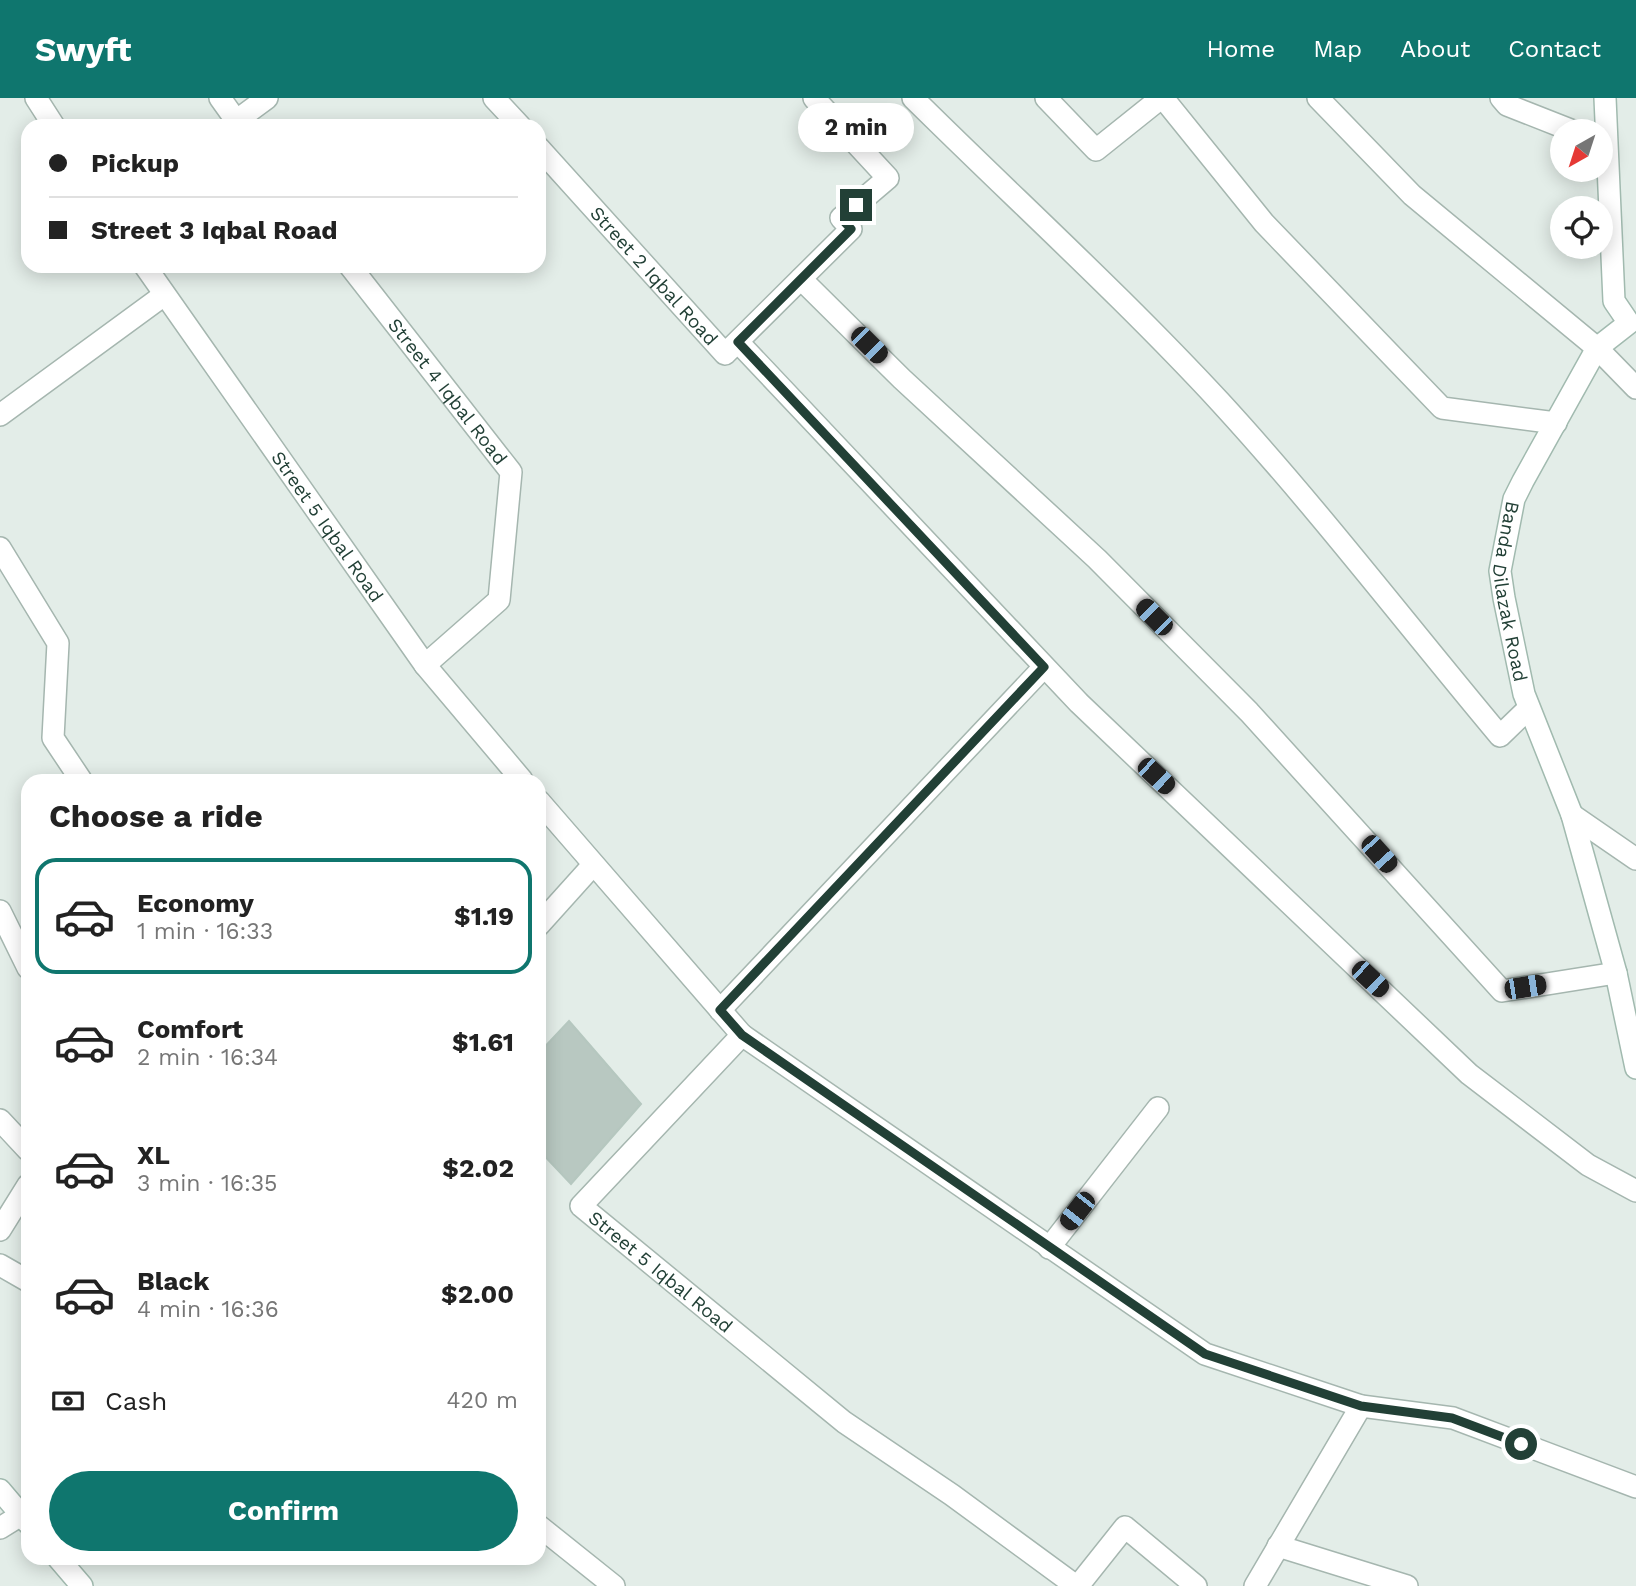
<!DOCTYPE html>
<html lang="en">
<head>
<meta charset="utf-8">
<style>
	body { margin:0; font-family:"Work Sans",sans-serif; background:#f6f6f6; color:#222; height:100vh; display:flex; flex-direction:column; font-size:26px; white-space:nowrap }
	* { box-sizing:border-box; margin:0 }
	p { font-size:23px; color:#767676 }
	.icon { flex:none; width:38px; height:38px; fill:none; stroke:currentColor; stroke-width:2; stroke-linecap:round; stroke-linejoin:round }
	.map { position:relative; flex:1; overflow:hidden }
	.drawer { position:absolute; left:21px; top:676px; width:525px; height:791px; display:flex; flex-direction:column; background:#fff; border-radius:21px; box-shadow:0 4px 18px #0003 }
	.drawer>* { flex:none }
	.guide { position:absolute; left:21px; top:21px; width:525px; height:154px; border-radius:21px; box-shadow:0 4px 18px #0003; display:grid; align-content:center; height:154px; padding:0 28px; background:#fff }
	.needle { width:46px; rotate:219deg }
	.buttons { position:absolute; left:1550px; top:21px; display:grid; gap:14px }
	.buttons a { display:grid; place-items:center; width:63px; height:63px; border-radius:50%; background:#fff; box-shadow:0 4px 18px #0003; font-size:35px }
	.end { position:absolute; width:32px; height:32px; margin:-16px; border:9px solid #224036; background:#fff; box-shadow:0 0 0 4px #fff }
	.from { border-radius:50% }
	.bubble { position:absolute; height:49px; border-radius:24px; background:#fff; box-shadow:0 4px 18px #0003; font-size:23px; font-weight:700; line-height:49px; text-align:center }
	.car { position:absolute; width:21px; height:42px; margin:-21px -10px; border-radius:9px; box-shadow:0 0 5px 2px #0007; background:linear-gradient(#222 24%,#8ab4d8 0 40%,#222 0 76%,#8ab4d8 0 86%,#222 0) }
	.guide b { display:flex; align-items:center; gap:24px; height:66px; font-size:26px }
	.guide b+b { border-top:2px solid #e0e0e0 }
	.guide i { width:18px; height:18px; background:#222 }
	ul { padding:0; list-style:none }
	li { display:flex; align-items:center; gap:21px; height:116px; margin:0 14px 10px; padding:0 14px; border:4px solid transparent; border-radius:21px }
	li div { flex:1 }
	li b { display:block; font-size:26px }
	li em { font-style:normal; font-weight:700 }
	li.on { border-color:#0f766e }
	li>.icon { width:63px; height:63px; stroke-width:1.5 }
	h2 { padding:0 28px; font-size:32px; line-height:84px }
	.pay { display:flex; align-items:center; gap:18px; height:77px; padding:0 28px; font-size:26px }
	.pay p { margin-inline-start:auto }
	.cta { display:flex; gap:14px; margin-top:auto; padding:14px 28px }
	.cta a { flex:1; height:80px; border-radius:42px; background:#0f766e; color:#fff; font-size:28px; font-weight:700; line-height:80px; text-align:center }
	header { display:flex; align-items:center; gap:42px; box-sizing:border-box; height:98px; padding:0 35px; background:#0f766e; color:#fff }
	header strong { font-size:33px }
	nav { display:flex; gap:38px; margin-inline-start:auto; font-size:24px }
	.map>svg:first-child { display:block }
	.building { fill:#b8c8c1; stroke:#b5c7bf; stroke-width:2 }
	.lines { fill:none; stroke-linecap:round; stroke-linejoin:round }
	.street-casing { stroke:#a5b6af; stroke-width:24 }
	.secondary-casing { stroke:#a1baaf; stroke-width:24 }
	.street { stroke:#fff; stroke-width:21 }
	.secondary { stroke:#fff; stroke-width:21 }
	.route { stroke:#224036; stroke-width:9 }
	.labels { text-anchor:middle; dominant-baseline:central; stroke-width:5; stroke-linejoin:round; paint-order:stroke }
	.street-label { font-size:19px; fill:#224036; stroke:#f4faf6 }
</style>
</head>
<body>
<header>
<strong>Swyft</strong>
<nav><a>Home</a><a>Map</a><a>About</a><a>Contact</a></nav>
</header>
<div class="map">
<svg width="1636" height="1488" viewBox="0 0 1636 1488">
	<rect width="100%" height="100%" fill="#e3ede8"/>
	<polygon class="building" points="569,923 641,1006 571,1086 539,1052 539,955"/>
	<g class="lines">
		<defs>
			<g id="street">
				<polyline points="36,0 54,28"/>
				<polyline points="220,0 240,28"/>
				<polyline points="494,0 520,28"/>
				<path d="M913,0C1016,102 1123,199 1221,305C1319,412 1407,527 1500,638L1529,610"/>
				<polyline points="1046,0 1096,52 1161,0"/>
				<polyline points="1163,0 1264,125 1442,310 1556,325"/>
				<polyline points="1318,0 1412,97 1597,250 1636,290"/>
				<polyline points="1501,0 1507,7 1573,33"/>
				<polyline points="236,23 267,0"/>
				<path id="s1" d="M539,50L725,256L851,131L841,120L888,80L814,0"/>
				<path id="s2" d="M145,168L425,567L522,682"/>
				<path id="s3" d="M350,168L511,374L499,502L425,567"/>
				<polyline points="801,181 902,281 1097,461 1249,614 1502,893 1616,875"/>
				<polyline points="738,244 1079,605 1469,976 1588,1067 1636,1093"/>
				<polyline points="0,317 164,197"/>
				<polyline points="0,450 58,545 53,640 81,682"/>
				<path id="s4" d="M539,703L742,937L581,1108L844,1324L952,1397L1076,1488"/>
				<polyline points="1572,717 1636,761"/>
				<polyline points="0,813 28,870"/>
				<polyline points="539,827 593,767"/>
				<polyline points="720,912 1044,569"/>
				<polyline points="742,937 1205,1256 1361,1308 1453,1320 1636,1389"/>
				<polyline points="0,1022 28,1052"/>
				<polyline points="0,1132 28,1087"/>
				<polyline points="1049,1150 1158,1010"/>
				<polyline points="0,1167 28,1183"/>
				<polyline points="539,1428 614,1488"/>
				<polyline points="0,1430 21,1417"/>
				<polyline points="1278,1448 1407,1488"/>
				<polyline points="1078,1488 1125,1429 1196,1488"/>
				<polyline points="1255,1488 1361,1308"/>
			</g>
			<g id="secondary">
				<path id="s5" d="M1605,0L1614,203L1629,225L1597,250L1523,383L1514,401L1500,473L1504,500L1524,596L1572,717L1616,875L1636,970"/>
				<polyline points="0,1392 28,1425"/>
				<polyline points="58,1460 82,1488"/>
			</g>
		</defs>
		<use href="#street" class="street-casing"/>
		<use href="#secondary" class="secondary-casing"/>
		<use href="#street" class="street"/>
		<use href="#secondary" class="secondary"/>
	</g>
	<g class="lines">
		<polyline class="route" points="856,107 841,120 851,131 738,244 1044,569 720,912 742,937 1205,1256 1361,1308 1452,1320 1521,1346"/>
	</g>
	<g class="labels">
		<g class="street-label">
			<text stroke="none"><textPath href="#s1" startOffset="172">Street 2 Iqbal Road</textPath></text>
			<text stroke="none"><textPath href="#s3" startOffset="159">Street 4 Iqbal Road</textPath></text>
			<text stroke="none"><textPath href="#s2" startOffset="318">Street 5 Iqbal Road</textPath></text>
			<text stroke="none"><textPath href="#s5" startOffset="537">Banda Dilazak Road</textPath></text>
			<text stroke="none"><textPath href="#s4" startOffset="648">Street 5 Iqbal Road</textPath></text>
		</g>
	</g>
</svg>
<div class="buttons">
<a><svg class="needle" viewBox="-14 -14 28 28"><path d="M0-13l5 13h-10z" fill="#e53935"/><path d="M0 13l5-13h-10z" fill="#767676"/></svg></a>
<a><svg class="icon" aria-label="locate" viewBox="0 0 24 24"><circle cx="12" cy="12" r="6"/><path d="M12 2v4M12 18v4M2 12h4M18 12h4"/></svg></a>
</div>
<i class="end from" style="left:1521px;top:1346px"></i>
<i class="end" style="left:856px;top:107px"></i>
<div class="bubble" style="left:798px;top:5px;width:116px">2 min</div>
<i class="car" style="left:869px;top:247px;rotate:135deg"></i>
<i class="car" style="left:1154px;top:519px;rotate:315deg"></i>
<i class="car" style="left:1156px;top:678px;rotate:133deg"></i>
<i class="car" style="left:1379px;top:756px;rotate:138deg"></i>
<i class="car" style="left:1370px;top:881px;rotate:133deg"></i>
<i class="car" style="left:1525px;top:889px;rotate:81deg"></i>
<i class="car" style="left:1077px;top:1113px;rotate:218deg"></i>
<div class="guide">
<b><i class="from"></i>Pickup</b>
<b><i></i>Street 3 Iqbal Road</b>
</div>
<section class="drawer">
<h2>Choose a ride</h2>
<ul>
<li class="on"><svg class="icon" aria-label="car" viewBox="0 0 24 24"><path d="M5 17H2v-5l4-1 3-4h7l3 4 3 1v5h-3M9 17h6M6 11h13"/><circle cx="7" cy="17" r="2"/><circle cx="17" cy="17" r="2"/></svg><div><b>Economy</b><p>1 min · 16:33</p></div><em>$1.19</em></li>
<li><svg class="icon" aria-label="car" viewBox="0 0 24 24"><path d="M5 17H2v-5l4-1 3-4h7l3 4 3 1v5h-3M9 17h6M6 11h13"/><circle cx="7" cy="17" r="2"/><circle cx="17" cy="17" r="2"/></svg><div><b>Comfort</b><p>2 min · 16:34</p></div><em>$1.61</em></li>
<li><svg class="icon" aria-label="car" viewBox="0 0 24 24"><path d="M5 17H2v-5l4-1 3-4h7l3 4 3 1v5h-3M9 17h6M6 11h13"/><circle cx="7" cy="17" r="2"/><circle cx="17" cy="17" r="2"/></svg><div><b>XL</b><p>3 min · 16:35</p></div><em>$2.02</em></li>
<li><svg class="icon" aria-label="car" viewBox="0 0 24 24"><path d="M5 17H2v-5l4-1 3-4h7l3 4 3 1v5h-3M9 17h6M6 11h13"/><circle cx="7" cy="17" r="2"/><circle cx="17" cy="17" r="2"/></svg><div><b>Black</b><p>4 min · 16:36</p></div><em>$2.00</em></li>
</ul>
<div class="pay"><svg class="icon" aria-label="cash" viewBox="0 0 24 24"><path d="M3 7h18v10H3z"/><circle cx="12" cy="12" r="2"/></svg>Cash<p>420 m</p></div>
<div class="cta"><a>Confirm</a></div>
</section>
</div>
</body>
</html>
